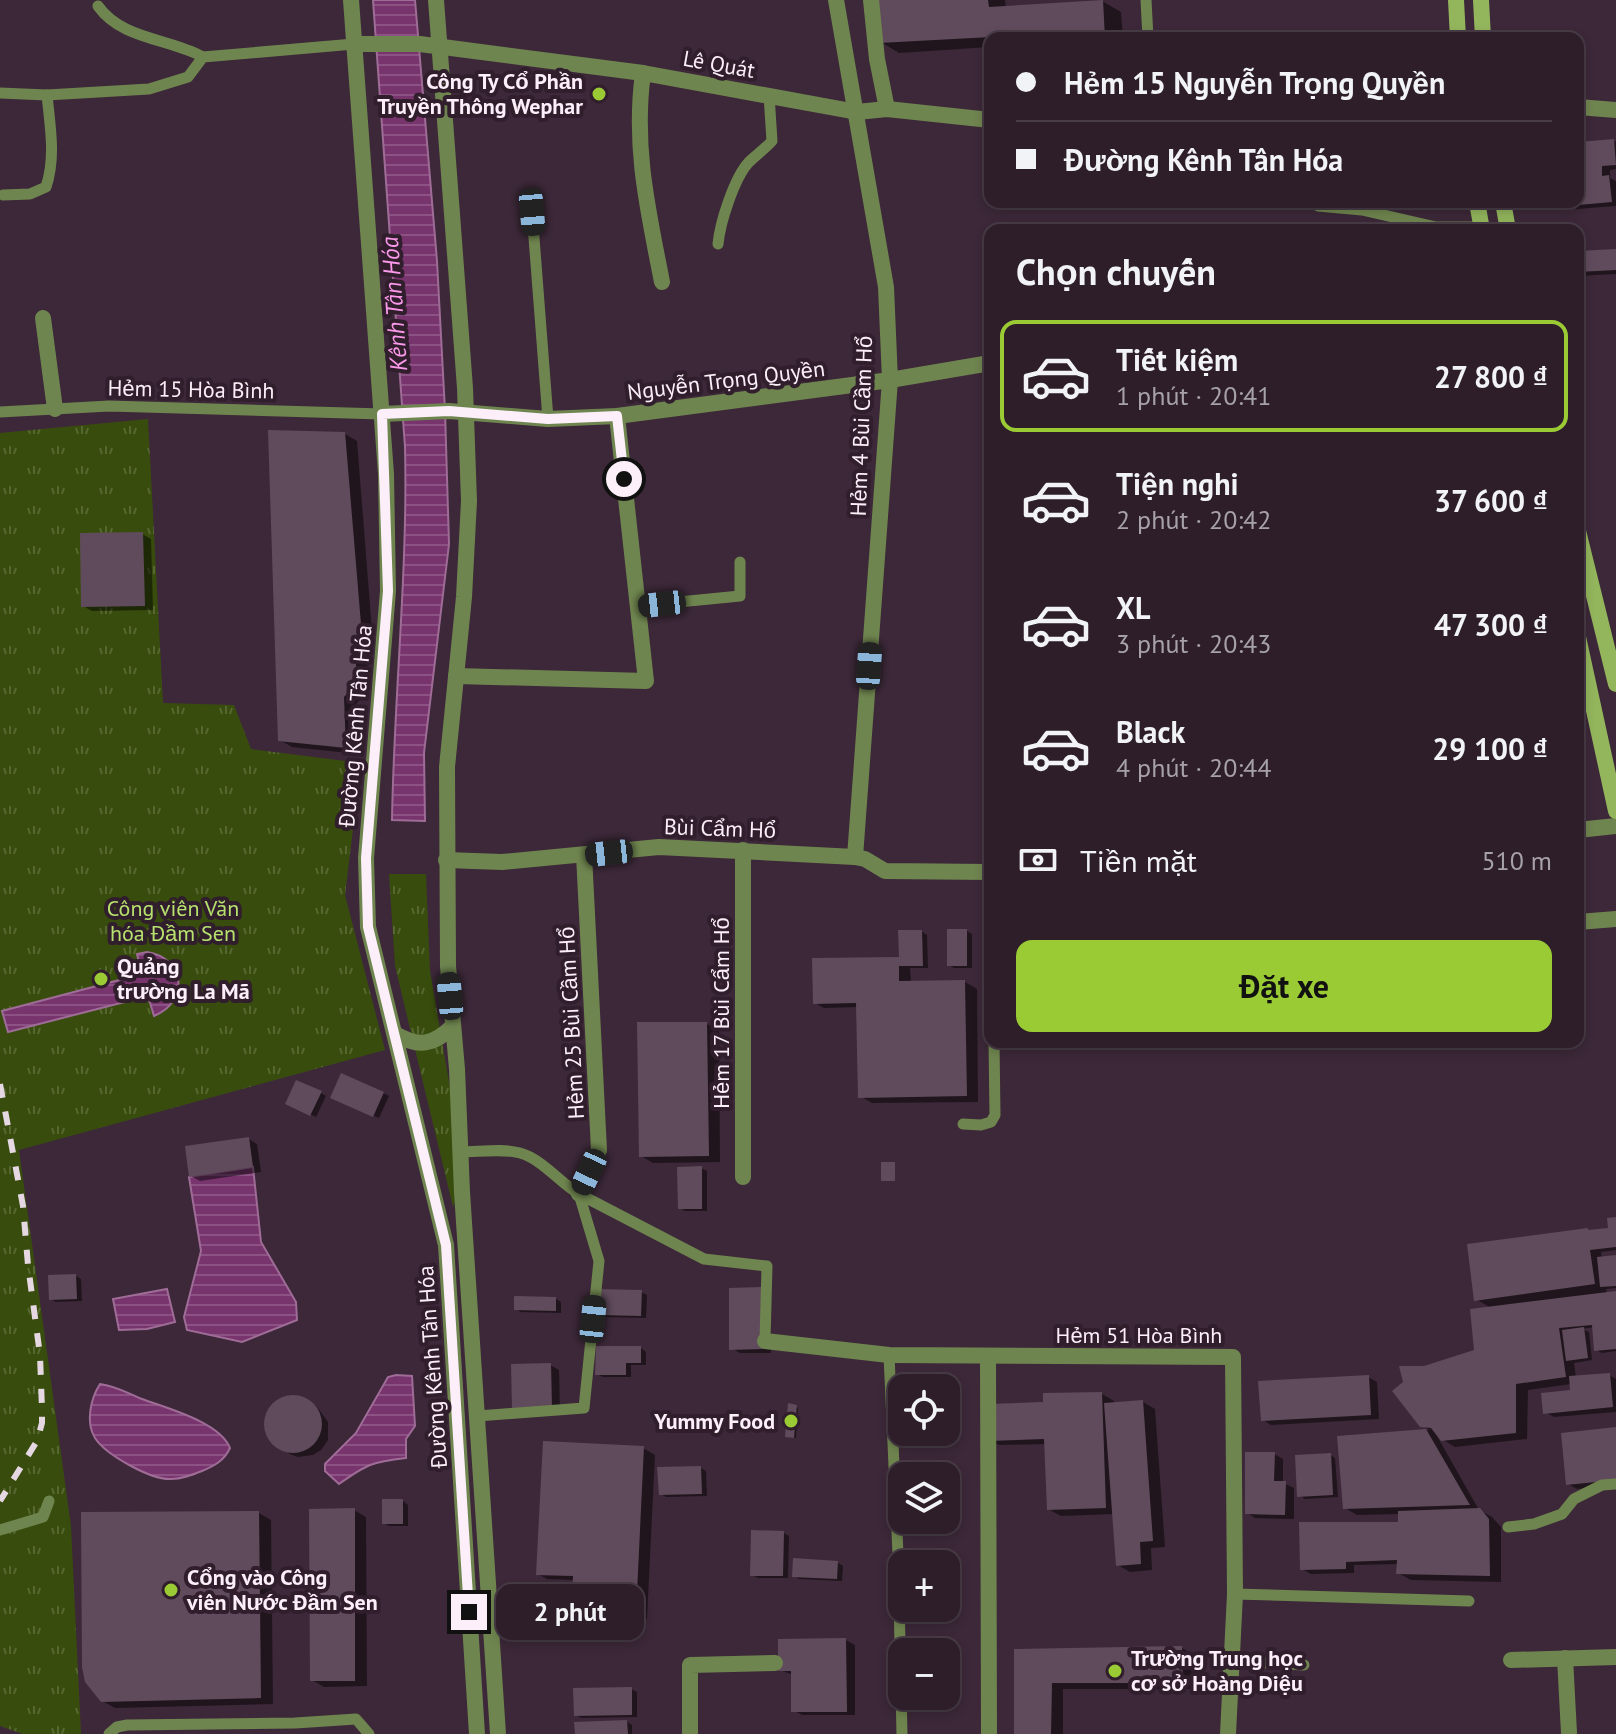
<!DOCTYPE html>
<html lang="vi">
<head>
<meta charset="utf-8">
<style>
	body { margin:0; font-family:"PT Sans",sans-serif; background:#392b36; color:#f1f3f6; height:100vh; display:flex; flex-direction:column; font-size:30px; white-space:nowrap }
	* { box-sizing:border-box; margin:0 }
	p { font-size:26px; color:#a7a2a8 }
	.icon { flex:none; width:44px; height:44px; fill:none; stroke:currentColor; stroke-width:2; stroke-linecap:round; stroke-linejoin:round }
	.map { position:relative; flex:1; overflow:hidden }
	.side { position:absolute; left:984px; top:224px; width:600px; height:824px; display:flex; flex-direction:column; background:#2d1e2a; border-radius:16px; box-shadow:0 4px 12px #0003,0 0 0 2px #483c47 }
	.side>* { flex:none }
	.guide { position:absolute; left:984px; top:32px; width:600px; height:176px; border-radius:16px; box-shadow:0 4px 12px #0003,0 0 0 2px #483c47; display:grid; align-content:center; height:176px; padding:0 32px; background:#2d1e2a }
	.buttons { position:absolute; left:888px; top:1374px; display:grid; gap:16px }
	.buttons a { display:grid; place-items:center; width:72px; height:72px; border-radius:16px; background:#2d1e2a; box-shadow:0 4px 12px #0003,0 0 0 2px #483c47; font-size:40px }
	.end { position:absolute; width:36px; height:36px; margin:-18px; border:10px solid #fceff9; background:#111; box-shadow:0 0 0 4px #111 }
	.from { border-radius:50% }
	.bubble { position:absolute; height:56px; border-radius:16px; background:#2d1e2a; box-shadow:0 4px 12px #0003,0 0 0 2px #483c47; font-size:26px; font-weight:600; line-height:56px; text-align:center }
	.car { position:absolute; width:24px; height:48px; margin:-24px -12px; border-radius:10px; box-shadow:0 0 6px 2px #0007; background:linear-gradient(#222 24%,#8ab4d8 0 40%,#222 0 76%,#8ab4d8 0 86%,#222 0) }
	.guide b { display:flex; align-items:center; gap:28px; height:76px; font-size:30px }
	.guide b+b { border-top:2px solid #483c47 }
	.guide i { width:20px; height:20px; background:#f1f3f6 }
	ul { padding:0; list-style:none }
	li { display:flex; align-items:center; gap:24px; height:112px; margin:0 16px 12px; padding:0 16px; border:4px solid transparent; border-radius:16px }
	li div { flex:1 }
	li b { display:block; font-size:30px }
	li em { font-style:normal; font-weight:600 }
	li.active { border-color:#9acb35 }
	li>.icon { width:72px; height:72px; stroke-width:1.5 }
	h2 { padding:0 32px; font-size:36px; line-height:96px }
	.pay { display:flex; align-items:center; gap:20px; height:88px; padding:0 32px; font-size:30px }
	.pay p { margin-inline-start:auto }
	.cta { display:flex; gap:16px; margin-top:auto; padding:16px 32px }
	.cta a { flex:1; height:92px; border-radius:16px; background:#9acb35; color:#111; font-size:32px; font-weight:600; line-height:92px; text-align:center }
	.map>svg:first-child { display:block }
	.park { fill:url(#park-tufts) }
	.water { fill:url(#water-rules); stroke:#9f6c97; stroke-width:2 }
	.shadow { fill:#0007 }
	.building { fill:#604b5c }
	.lines { fill:none; stroke-linecap:round; stroke-linejoin:round }
	.service { stroke:#6f854f; stroke-width:11 }
	.minor { stroke:#6f854f; stroke-width:16 }
	.tertiary { stroke:#6f854f; stroke-width:16 }
	.secondary { stroke:#93b55c; stroke-width:16 }
	.rail { stroke:#e6d8e3; stroke-width:6; stroke-dasharray:14 14; stroke-linecap:butt }
	.route { stroke:#fceff9; stroke-width:10 }
	.poi-dot { fill:#9acb35; stroke:#311e2d; stroke-width:3 }
	.labels { text-anchor:middle; dominant-baseline:central; stroke-width:8; stroke-linejoin:round; paint-order:stroke }
	.street-label { font-size:22px; fill:#fceff9; stroke:#311e2d }
	.poi-label { font-size:22px; font-weight:bold; fill:#fceff9; stroke:#311e2d; text-anchor:start }
	.park-label { font-size:22px; fill:#b6e16e; stroke:#311e2d }
	.water-label { font-size:24px; font-style:italic; fill:#fa99e9; stroke:#311e2d }
</style>
</head>
<body>
<div class="map">
<svg width="1616" height="1734" viewBox="0 0 1616 1734">
	<defs>
		<pattern id="park-tufts" width="24" height="20" patternUnits="userSpaceOnUse" patternTransform="scale(2)"><rect width="24" height="20" fill="#384d0d"/><path d="M3 7l-1-3M5 7V3M7 7l1-3M15 17l-1-3M17 17v-4M19 17l1-3" fill="none" stroke="#566731"/></pattern>
		<pattern id="water-rules" width="6" height="5" patternUnits="userSpaceOnUse" patternTransform="scale(2)"><rect width="6" height="5" fill="#77346d"/><path d="M0 2.5h6" fill="none" stroke="#8b5283"/></pattern>
	</defs>
	<rect width="100%" height="100%" fill="#3c2838"/>
	<g class="park">
		<polygon points="148,419 163,703 234,705 251,749 361,763 345,895 385,1050 19,1150 71,1526 81,1734 23,1734 0,1726 0,433"/>
		<polygon points="389,874 426,874 430,971 461,1152 461,1182 453,1207 395,966"/>
	</g>
	<g class="water">
		<path d="M373,0H415L437,261L445,411L449,544L424,753L425,821L392,820C394,695 408,571 405,447Z"/>
		<path d="M147,952C185,958 190,1001 154,1016L148,996L8,1032L2,1011L142,974L137,954Z"/>
		<polygon points="253,1167 261,1242 296,1302 297,1320 242,1342 187,1330 184,1317 201,1251 189,1177"/>
		<polygon points="167,1289 175,1322 147,1329 119,1330 113,1299"/>
		<path d="M396,1375L412,1376L415,1426L406,1439V1458C372,1462 367,1464 339,1484L325,1471V1464L356,1433L388,1377Z"/>
		<path d="M100,1384C116,1386 127,1393 142,1399C166,1408 220,1422 230,1448C224,1461 214,1466 202,1471C192,1475 182,1479 171,1479C151,1480 106,1455 95,1438C85,1422 91,1398 100,1384Z"/>
	</g>
	<g class="shadow">
		<polygon points="879,0 1005,0 1006,8 1102,1 1121,12 1123,38 990,38 990,47 899,53 881,42"/>
		<polygon points="1614,141 1616,142 1616,169 1610,170 1610,178 1616,181 1616,206 1577,209 1569,204 1568,202 1578,202 1578,144"/>
		<polygon points="1616,251 1616,274 1578,276 1578,253"/>
		<polygon points="345,434 357,441 373,643 366,652 370,689 356,704 358,754 292,747 280,740"/>
		<polygon points="142,534 151,539 153,610 92,611 83,606"/>
		<polygon points="967,931 972,934 972,968 954,968 949,965"/>
		<polygon points="922,932 927,935 928,968 910,968 911,982 965,982 977,989 978,1102 872,1103 860,1096 858,1007 824,1008 815,1003 898,959"/>
		<polygon points="707,1024 719,1030 720,1162 653,1163 641,1156"/>
		<polygon points="321,1093 326,1096 316,1117 292,1106"/>
		<polygon points="383,1093 389,1096 379,1118 337,1100"/>
		<polygon points="249,1139 257,1144 261,1172 200,1181 191,1176"/>
		<polygon points="701,1168 707,1171 707,1211 685,1211 680,1208"/>
		<polygon points="1616,1219 1616,1250 1601,1252 1602,1259 1616,1257 1616,1288 1606,1289 1607,1294 1616,1293 1616,1351 1602,1353 1596,1350 1595,1327 1582,1329 1589,1332 1592,1360 1574,1363 1576,1378 1609,1375 1616,1379 1616,1412 1554,1417 1545,1412 1572,1392 1571,1384 1528,1390 1527,1439 1455,1447 1437,1436 1479,1510 1492,1517 1501,1527 1501,1582 1411,1580 1398,1573 1399,1564 1354,1565 1354,1573 1311,1574 1302,1569 1400,1526 1400,1514 1357,1515 1345,1508 1339,1438 1430,1430 1421,1425 1424,1368 1476,1352 1491,1308 1476,1299 1587,1230 1591,1232 1610,1230"/>
		<polygon points="76,1276 81,1279 82,1301 56,1302 51,1299"/>
		<polygon points="641,1292 647,1295 646,1318 604,1317 599,1314"/>
		<polygon points="771,1294 771,1353 740,1353 731,1348"/>
		<polygon points="556,1299 561,1302 561,1313 521,1312 516,1309"/>
		<polygon points="641,1348 646,1352 646,1365 631,1365 631,1377 603,1377 597,1374"/>
		<polygon points="550,1365 559,1370 560,1413 523,1414"/>
		<polygon points="1368,1377 1377,1382 1379,1419 1271,1425 1263,1420"/>
		<polygon points="1102,1394 1114,1401 1114,1404 1143,1402 1155,1409 1165,1547 1151,1548 1152,1570 1130,1572 1118,1565 1114,1514 1061,1516 1048,1509 1046,1444 999,1445 991,1440 1045,1404"/>
		<polygon points="292,1397 317,1407 328,1422 328,1440 321,1450 313,1455 298,1457 290,1454 280,1448 267,1434 266,1419 269,1410 284,1399"/>
		<polygon points="796,1407 798,1408 796,1438 789,1437 787,1436"/>
		<polygon points="1616,1429 1616,1485 1577,1489 1568,1484"/>
		<polygon points="643,1448 655,1455 647,1619 585,1616 573,1609 574,1580 547,1579 538,1574"/>
		<polygon points="1274,1454 1283,1459 1283,1483 1294,1488 1294,1519 1255,1518 1247,1513"/>
		<polygon points="1330,1455 1335,1458 1338,1497 1305,1499 1299,1495"/>
		<polygon points="701,1468 706,1471 707,1496 666,1497 661,1494"/>
		<polygon points="403,1501 408,1505 408,1526 389,1526 384,1523"/>
		<polygon points="354,1510 366,1517 367,1686 324,1687 312,1680"/>
		<polygon points="259,1513 271,1520 273,1704 115,1708 102,1701"/>
		<polygon points="784,1533 789,1536 788,1578 758,1578 752,1575"/>
		<polygon points="838,1563 843,1566 842,1581 799,1579 794,1575"/>
		<polygon points="569,1617 574,1620 574,1640 553,1640 548,1637"/>
		<polygon points="846,1640 855,1645 855,1715 802,1715 793,1710 793,1675 780,1670"/>
		<polygon points="1182,1648 1194,1655 1194,1689 1063,1689 1063,1734 1016,1734 1016,1650"/>
		<polygon points="631,1689 637,1692 637,1717 581,1718 576,1715"/>
		<polygon points="627,1722 632,1725 632,1734 577,1734"/>
	</g>
	<g class="building">
		<polygon points="876,0 988,0 989,7 1103,0 1105,38 991,37 879,43"/>
		<polygon points="1614,139 1616,165 1602,166 1602,176 1609,175 1612,202 1567,206 1566,202 1578,202 1578,142"/>
		<polygon points="1616,249 1616,270 1578,272 1578,251"/>
		<polygon points="268,430 345,432 362,636 354,645 358,682 344,697 346,748 278,741"/>
		<polygon points="143,532 145,606 81,607 80,533"/>
		<rect x="947" y="929" width="20" height="37"/>
		<polygon points="898,930 922,930 923,966 899,966 899,981 965,980 967,1096 858,1098 856,1003 813,1004 812,958 899,957"/>
		<polygon points="637,1022 707,1022 709,1156 639,1157"/>
		<polygon points="341,1073 384,1092 373,1117 330,1098"/>
		<polygon points="296,1080 322,1091 310,1116 285,1104"/>
		<polygon points="249,1137 253,1167 189,1177 185,1146"/>
		<rect x="881" y="1162" width="14" height="19"/>
		<polygon points="702,1166 702,1209 678,1209 677,1167"/>
		<polygon points="1616,1217 1616,1247 1590,1250 1595,1284 1474,1301 1467,1244 1588,1228 1588,1230 1608,1228 1607,1218"/>
		<polygon points="1616,1255 1616,1286 1600,1287 1597,1257"/>
		<polygon points="76,1274 77,1299 49,1300 48,1275"/>
		<polygon points="762,1287 763,1349 729,1350 729,1288"/>
		<polygon points="597,1289 642,1290 641,1316 597,1315"/>
		<polygon points="1616,1291 1616,1349 1594,1351 1592,1325 1559,1328 1566,1377 1516,1384 1516,1433 1441,1441 1431,1428 1420,1427 1392,1391 1403,1382 1399,1366 1424,1366 1474,1350 1470,1309"/>
		<polygon points="514,1296 556,1297 556,1311 514,1310"/>
		<polygon points="1584,1327 1588,1358 1566,1361 1562,1330"/>
		<polygon points="596,1346 641,1346 641,1363 626,1363 626,1375 595,1375"/>
		<polygon points="551,1363 552,1409 512,1410 511,1364"/>
		<polygon points="1610,1373 1613,1407 1543,1414 1541,1393 1570,1390 1569,1376"/>
		<polygon points="1369,1375 1371,1415 1261,1421 1258,1381"/>
		<polygon points="1102,1392 1106,1508 1047,1510 1044,1439 989,1441 988,1404 1043,1402 1043,1393"/>
		<circle cx="293" cy="1424" r="29"/>
		<polygon points="1143,1400 1153,1541 1140,1542 1141,1564 1116,1566 1104,1403"/>
		<polygon points="788,1403 797,1405 794,1438 785,1437"/>
		<polygon points="1616,1427 1616,1480 1566,1485 1561,1433"/>
		<polygon points="1426,1429 1470,1505 1343,1509 1337,1436"/>
		<polygon points="543,1441 644,1446 636,1614 571,1610 573,1576 536,1575"/>
		<polygon points="1245,1452 1275,1452 1274,1481 1286,1481 1285,1515 1245,1514"/>
		<polygon points="1331,1453 1333,1495 1297,1497 1295,1455"/>
		<polygon points="701,1466 702,1494 659,1495 657,1467"/>
		<rect x="382" y="1499" width="21" height="25"/>
		<polygon points="355,1508 355,1681 310,1681 309,1509"/>
		<polygon points="1480,1508 1489,1519 1490,1576 1396,1574 1397,1560 1346,1562 1346,1569 1300,1570 1299,1522 1398,1522 1398,1511"/>
		<polygon points="259,1511 261,1698 101,1702 85,1682 82,1667 81,1512"/>
		<polygon points="751,1530 784,1531 783,1576 750,1576"/>
		<polygon points="793,1558 838,1561 837,1579 792,1577"/>
		<polygon points="498,1588 526,1589 526,1602 499,1602"/>
		<rect x="546" y="1615" width="23" height="23"/>
		<polygon points="846,1638 847,1712 791,1712 791,1671 778,1671 778,1639"/>
		<polygon points="1182,1646 1183,1683 1052,1683 1051,1734 1014,1734 1014,1649"/>
		<polygon points="632,1687 632,1715 574,1716 573,1688"/>
		<polygon points="627,1720 628,1734 575,1734 574,1722"/>
	</g>
	<g class="lines">
		<g class="service">
			<polyline points="1146,0 1148,38"/>
			<path d="M98,6C122,40 169,38 203,57"/>
			<polyline points="0,93 47,95 149,89 188,77 203,57 354,44"/>
			<path d="M3,195L30,194L46,187C56,157 50,126 47,95"/>
			<polyline points="1318,206 1362,210 1436,227 1482,227"/>
			<polyline points="532,212 548,419"/>
			<path d="M718,244C720,223 734,178 749,162C756,155 765,149 772,141L769,95"/>
			<polyline points="0,412 109,406 382,414"/>
			<polyline points="638,606 740,596 740,562"/>
			<polyline points="963,1124 981,1125 991,1122 995,1115 994,1042"/>
			<path d="M461,1152C479,1152 502,1148 520,1153C542,1159 559,1182 579,1194L704,1259L767,1266L765,1341"/>
			<polyline points="889,1355 898,1554 902,1734"/>
			<polyline points="478,1416 584,1408 599,1261 579,1194"/>
			<polyline points="1508,1527 1534,1524 1562,1514 1574,1499 1602,1485 1616,1484"/>
			<polyline points="0,1530 43,1517 49,1501"/>
			<polyline points="1235,1594 1469,1601"/>
			<polyline points="1232,1661 1304,1665"/>
			<polyline points="109,1734 117,1727 127,1725 295,1723 356,1719 369,1734"/>
		</g>
		<g class="minor">
			<polyline points="836,0 886,287 890,380 855,857"/>
			<polyline points="871,0 877,59 887,109"/>
			<polyline points="354,44 420,44 643,73 857,112 887,109 990,120"/>
			<path d="M643,73C633,147 648,210 662,282"/>
			<polyline points="1578,107 1616,110"/>
			<polyline points="43,318 55,409"/>
			<polyline points="382,414 449,411 548,419 617,416 890,380 990,363"/>
			<polyline points="456,676 646,681 617,416"/>
			<polyline points="1578,830 1616,826"/>
			<polyline points="446,860 502,862 659,847 855,857 865,859 885,871 990,872"/>
			<polyline points="1578,922 1616,919"/>
			<polyline points="743,1177 743,850"/>
			<polyline points="579,1194 599,1150 584,855"/>
			<polyline points="765,1341 889,1355 1233,1357 1235,1594 1228,1734"/>
			<polyline points="988,1357 989,1734"/>
			<polyline points="1565,1658 1569,1733"/>
			<polyline points="1511,1660 1616,1657"/>
			<polyline points="690,1734 690,1665 775,1663"/>
		</g>
		<g class="tertiary">
			<polyline points="351,0 386,474 388,591 366,858 368,927 446,1245 477,1734"/>
			<polyline points="436,0 465,388 469,501 464,597 447,767 448,966 457,1069 462,1192 498,1734"/>
			<path d="M395,1034C419,1048 434,1045 453,1026"/>
		</g>
		<g class="secondary">
			<polyline points="1456,0 1458,38"/>
			<polyline points="1481,0 1483,38"/>
			<polyline points="1477,202 1482,230"/>
			<polyline points="1503,202 1508,230"/>
			<polyline points="1578,531 1616,684"/>
			<polyline points="1578,637 1616,811"/>
		</g>
		<polyline class="rail" points="0,1084 23,1206 28,1265 40,1355 42,1409 42,1423 37,1441 0,1501"/>
	</g>
	<g class="lines">
		<polyline class="route" points="469,1612 446,1245 368,927 366,858 388,591 382,414 449,411 548,419 617,416 624,479"/>
	</g>
	<g class="poi-dot">
		<circle cx="599" cy="94" r="8"/>
		<circle cx="101" cy="979" r="8"/>
		<circle cx="791" cy="1421" r="8"/>
		<circle cx="171" cy="1590" r="8"/>
		<circle cx="1115" cy="1671" r="8"/>
	</g>
	<g class="labels">
		<g class="street-label">
			<text transform="translate(719 64) rotate(10)">Lê Quát</text>
			<text transform="translate(726 380) rotate(-7)">Nguyễn Trọng Quyền</text>
			<text transform="translate(191 389) rotate(1)">Hẻm 15 Hòa Bình</text>
			<text transform="translate(861 426) rotate(-88)">Hẻm 4 Bùi Cầm Hổ</text>
			<text transform="translate(355 726) rotate(-85)">Đường Kênh Tân Hóa</text>
			<text transform="translate(720 828) rotate(2)">Bùi Cẩm Hổ</text>
			<text transform="translate(721 1013) rotate(-90)">Hẻm 17 Bùi Cẩm Hổ</text>
			<text transform="translate(571 1023) rotate(-93)">Hẻm 25 Bùi Cầm Hổ</text>
			<text x="1139" y="1335">Hẻm 51 Hòa Bình</text>
			<text transform="translate(432 1367) rotate(-94)">Đường Kênh Tân Hóa</text>
		</g>
		<g class="poi-label">
			<text x="583" y="81" text-anchor="end">Công Ty Cổ Phần<tspan x="583" dy="25">Truyền Thông Wephar</tspan></text>
			<text x="117" y="966">Quảng<tspan x="117" dy="25">trường La Mã</tspan></text>
			<text x="775" y="1421" text-anchor="end">Yummy Food</text>
			<text x="187" y="1577">Cổng vào Công<tspan x="187" dy="25">viên Nước Đầm Sen</tspan></text>
			<text x="1131" y="1658">Trường Trung học<tspan x="1131" dy="25">cơ sở Hoàng Diệu</tspan></text>
		</g>
		<g class="park-label">
			<text x="173" y="908">Công viên Văn<tspan x="173" dy="25">hóa Đầm Sen</tspan></text>
		</g>
		<g class="water-label">
			<text transform="translate(394 304) rotate(-94)">Kênh Tân Hóa</text>
		</g>
	</g>
</svg>
<div class="buttons">
<a><svg class="icon" aria-label="locate" viewBox="0 0 24 24"><circle cx="12" cy="12" r="6"/><path d="M12 2v4M12 18v4M2 12h4M18 12h4"/></svg></a>
<a><svg class="icon" aria-label="layers" viewBox="0 0 24 24"><path d="M12 4l9 5-9 5-9-5zM3 14l9 5 9-5"/></svg></a>
<a>+</a>
<a>−</a>
</div>
<i class="end from" style="left:624px;top:479px"></i>
<i class="end" style="left:469px;top:1612px"></i>
<div class="bubble" style="left:496px;top:1584px;width:148px">2 phút</div>
<i class="car" style="left:532px;top:212px;rotate:175deg"></i>
<i class="car" style="left:662px;top:604px;rotate:264deg"></i>
<i class="car" style="left:869px;top:666px;rotate:4deg"></i>
<i class="car" style="left:609px;top:853px;rotate:264deg"></i>
<i class="car" style="left:450px;top:996px;rotate:355deg"></i>
<i class="car" style="left:589px;top:1172px;rotate:205deg"></i>
<i class="car" style="left:593px;top:1319px;rotate:6deg"></i>
<div class="guide">
<b><i class="from"></i>Hẻm 15 Nguyễn Trọng Quyền</b>
<b><i></i>Đường Kênh Tân Hóa</b>
</div>
<section class="side">
<h2>Chọn chuyến</h2>
<ul>
<li class="active"><svg class="icon" aria-label="car" viewBox="0 0 24 24"><path d="M5 17H2v-5l4-1 3-4h7l3 4 3 1v5h-3M9 17h6M6 11h13"/><circle cx="7" cy="17" r="2"/><circle cx="17" cy="17" r="2"/></svg><div><b>Tiết kiệm</b><p>1 phút · 20:41</p></div><em>27 800 ₫</em></li>
<li><svg class="icon" aria-label="car" viewBox="0 0 24 24"><path d="M5 17H2v-5l4-1 3-4h7l3 4 3 1v5h-3M9 17h6M6 11h13"/><circle cx="7" cy="17" r="2"/><circle cx="17" cy="17" r="2"/></svg><div><b>Tiện nghi</b><p>2 phút · 20:42</p></div><em>37 600 ₫</em></li>
<li><svg class="icon" aria-label="car" viewBox="0 0 24 24"><path d="M5 17H2v-5l4-1 3-4h7l3 4 3 1v5h-3M9 17h6M6 11h13"/><circle cx="7" cy="17" r="2"/><circle cx="17" cy="17" r="2"/></svg><div><b>XL</b><p>3 phút · 20:43</p></div><em>47 300 ₫</em></li>
<li><svg class="icon" aria-label="car" viewBox="0 0 24 24"><path d="M5 17H2v-5l4-1 3-4h7l3 4 3 1v5h-3M9 17h6M6 11h13"/><circle cx="7" cy="17" r="2"/><circle cx="17" cy="17" r="2"/></svg><div><b>Black</b><p>4 phút · 20:44</p></div><em>29 100 ₫</em></li>
</ul>
<div class="pay"><svg class="icon" aria-label="cash" viewBox="0 0 24 24"><path d="M3 7h18v10H3z"/><circle cx="12" cy="12" r="2"/></svg>Tiền mặt<p>510 m</p></div>
<div class="cta"><a>Đặt xe</a></div>
</section>
</div>
</body>
</html>
